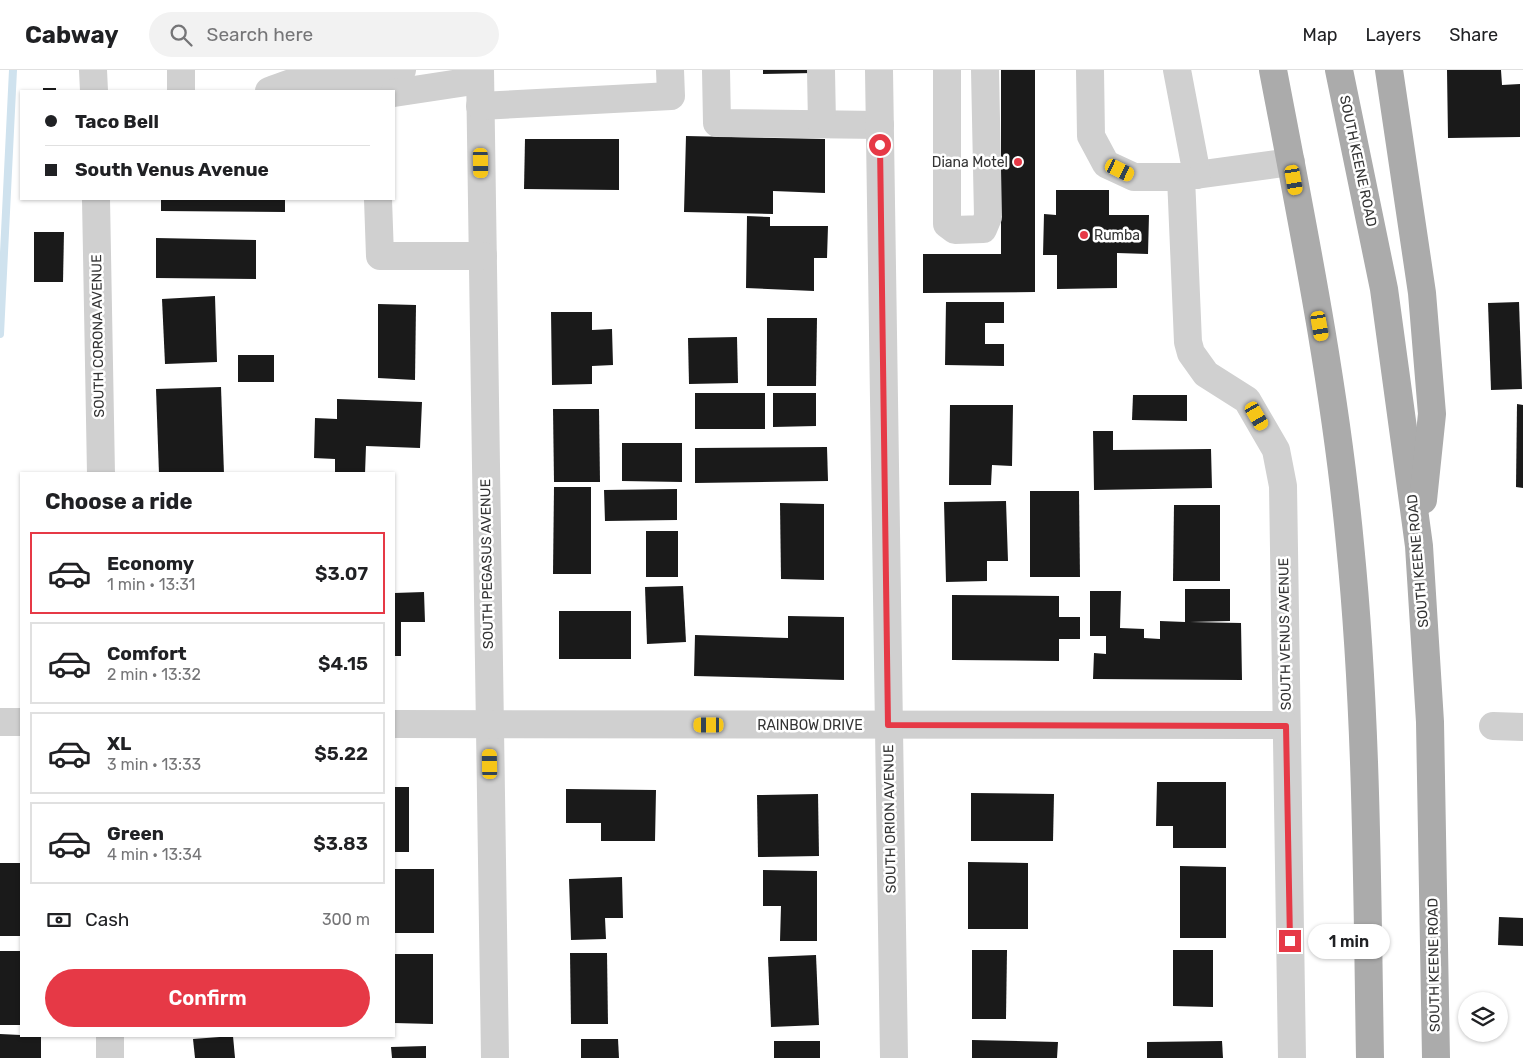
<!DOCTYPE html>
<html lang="en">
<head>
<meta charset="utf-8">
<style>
	body { margin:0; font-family:Rubik,sans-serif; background:#f2f2f2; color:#202124; height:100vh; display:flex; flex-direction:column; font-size:19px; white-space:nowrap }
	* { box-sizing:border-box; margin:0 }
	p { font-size:16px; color:#757577 }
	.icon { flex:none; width:28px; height:28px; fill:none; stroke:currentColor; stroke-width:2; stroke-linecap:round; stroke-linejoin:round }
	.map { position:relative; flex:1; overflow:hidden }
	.side { position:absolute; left:20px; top:402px; width:375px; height:565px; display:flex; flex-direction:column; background:#fff; border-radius:0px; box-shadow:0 1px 4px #0004 }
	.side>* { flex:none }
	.top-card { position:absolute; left:20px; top:20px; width:375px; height:110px; border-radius:0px; box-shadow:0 1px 4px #0004; display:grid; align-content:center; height:110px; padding:0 25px; background:#fff }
	.tools { position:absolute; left:1458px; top:922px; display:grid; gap:10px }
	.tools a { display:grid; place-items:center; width:50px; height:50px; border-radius:50%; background:#fff; box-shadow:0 1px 4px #0004; font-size:25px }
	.end { position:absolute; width:22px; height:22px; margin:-11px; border:6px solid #e63946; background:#fff; box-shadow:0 0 0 2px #fff }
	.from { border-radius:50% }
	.bubble { position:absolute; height:35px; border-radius:18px; background:#fff; box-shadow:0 1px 4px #0004; font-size:16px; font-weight:600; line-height:35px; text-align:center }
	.car { position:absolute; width:15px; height:30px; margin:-15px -8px; border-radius:6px; box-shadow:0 0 4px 1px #0007; background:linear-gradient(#f5c518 24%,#345 0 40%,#f5c518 0 76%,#345 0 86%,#f5c518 0) }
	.top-card b { display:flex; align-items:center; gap:18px; height:48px; font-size:19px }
	.top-card b+b { border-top:1px solid #e0e0e0 }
	.top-card i { width:12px; height:12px; background:#202124 }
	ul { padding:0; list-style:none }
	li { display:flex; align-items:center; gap:15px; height:82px; margin:0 10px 8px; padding:0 15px; border:2px solid #e0e0e0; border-radius:0px }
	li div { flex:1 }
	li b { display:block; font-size:19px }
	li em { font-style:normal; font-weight:600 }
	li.active { border-color:#e63946 }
	li>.icon { width:45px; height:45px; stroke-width:1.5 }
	h2 { padding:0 25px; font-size:22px; line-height:60px }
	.pay { display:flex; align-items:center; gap:12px; height:55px; padding:0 25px; font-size:19px }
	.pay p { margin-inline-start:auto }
	.action { display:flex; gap:10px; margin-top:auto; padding:10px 25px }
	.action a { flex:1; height:58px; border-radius:30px; background:#e63946; color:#fff; font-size:20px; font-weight:600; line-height:58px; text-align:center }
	header { display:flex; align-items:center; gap:30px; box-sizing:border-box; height:70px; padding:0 25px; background:#fff; border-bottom:1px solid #e0e0e0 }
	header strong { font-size:24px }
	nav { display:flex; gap:28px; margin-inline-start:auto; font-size:18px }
	.search { width:350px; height:45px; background:#f2f2f2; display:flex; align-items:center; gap:12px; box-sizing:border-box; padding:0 18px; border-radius:28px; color:#757577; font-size:19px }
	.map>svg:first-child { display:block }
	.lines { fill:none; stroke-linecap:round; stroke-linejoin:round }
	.stream { stroke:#cfe2ee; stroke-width:8 }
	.building { fill:#1a1a1a }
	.minor { stroke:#d0d0d0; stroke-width:28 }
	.major { stroke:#ababab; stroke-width:28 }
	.route { stroke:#e63946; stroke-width:6 }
	.poi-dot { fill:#e63946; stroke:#fff; stroke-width:2 }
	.labels { text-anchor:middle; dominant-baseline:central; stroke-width:5; stroke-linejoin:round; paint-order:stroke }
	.street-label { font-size:14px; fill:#333; stroke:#fff }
	.poi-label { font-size:14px; fill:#333; stroke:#fff; text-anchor:end }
</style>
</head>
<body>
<header>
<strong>Cabway</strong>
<div class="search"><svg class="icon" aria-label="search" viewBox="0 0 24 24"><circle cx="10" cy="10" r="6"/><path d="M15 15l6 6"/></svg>Search here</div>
<nav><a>Map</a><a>Layers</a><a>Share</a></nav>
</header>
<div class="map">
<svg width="1523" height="988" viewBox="0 0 1523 988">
	<rect width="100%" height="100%" fill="#fff"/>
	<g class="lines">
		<polyline class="stream" points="0,264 13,0"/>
	</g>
	<g class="building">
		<polygon points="763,0 814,0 814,3 763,4"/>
		<polygon points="1001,0 1035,0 1035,222 923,223 923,184 1001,184"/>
		<polygon points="1447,0 1501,0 1502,15 1520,14 1520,67 1448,68"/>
		<rect x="43" y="18" width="13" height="3"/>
		<polygon points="686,66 825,69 825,123 773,121 773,144 684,142"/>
		<polygon points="525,69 619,69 619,120 524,119"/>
		<polygon points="1056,120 1109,120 1109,145 1149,145 1148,184 1117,183 1117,218 1057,219 1057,185 1043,185 1044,144 1056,145"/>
		<polygon points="161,129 285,129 285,142 161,141"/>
		<polygon points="747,146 770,147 770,156 828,156 827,188 814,188 814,221 746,218"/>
		<polygon points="34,162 64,162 63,212 34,212"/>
		<polygon points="156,168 256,170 256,209 156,208"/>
		<polygon points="215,226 217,292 165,294 162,229"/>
		<polygon points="946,232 1004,232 1004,253 985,253 985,274 1004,274 1004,296 945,295"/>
		<polygon points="1519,232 1522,319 1491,320 1488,233"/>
		<polygon points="378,234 416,235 415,310 378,308"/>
		<polygon points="551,242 592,242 592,260 612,259 613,295 592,296 592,314 552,315"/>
		<polygon points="767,248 817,248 816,316 767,316"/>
		<polygon points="737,267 738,313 689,314 688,268"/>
		<rect x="238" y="285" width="36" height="27"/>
		<polygon points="221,317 224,404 159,404 156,319"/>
		<rect x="695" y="323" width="70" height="36"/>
		<polygon points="773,323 816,323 816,356 773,357"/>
		<polygon points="1133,325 1187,325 1187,351 1132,350"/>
		<polygon points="337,329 422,332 420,378 366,376 365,404 335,404 335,389 314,388 315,348 337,349"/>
		<polygon points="1517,334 1523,335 1523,418 1516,417"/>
		<polygon points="950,335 1013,335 1012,396 992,395 991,415 949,415"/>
		<polygon points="553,339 599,339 600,412 554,412"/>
		<polygon points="1093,361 1113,361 1113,380 1211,379 1212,418 1094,420"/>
		<polygon points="622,373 682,373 682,412 622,411"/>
		<polygon points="827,377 828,411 695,413 695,378"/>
		<polygon points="554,417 591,417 591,504 553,504"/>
		<polygon points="677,419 677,450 605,451 604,420"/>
		<polygon points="1030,421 1079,421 1080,507 1030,507"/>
		<polygon points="1006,431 1008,491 987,491 987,511 946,512 944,432"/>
		<polygon points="780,433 824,434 824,510 781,509"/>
		<polygon points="1174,435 1220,435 1220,511 1173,511"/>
		<rect x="646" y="461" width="32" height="46"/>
		<polygon points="683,516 686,572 647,574 645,517"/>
		<polygon points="1185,519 1230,519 1230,551 1190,552 1241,553 1242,610 1093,609 1094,583 1106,584 1106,566 1090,566 1090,521 1121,521 1120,558 1144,559 1144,568 1160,569 1160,551 1185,552"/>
		<polygon points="424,522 425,552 401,552 401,586 394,586 394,523"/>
		<polygon points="952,525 1059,526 1059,547 1080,547 1080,569 1059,569 1059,591 952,590"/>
		<rect x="559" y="541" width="72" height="48"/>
		<polygon points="788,546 844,547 844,610 694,606 695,565 788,568"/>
		<polygon points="1157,712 1226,712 1226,778 1173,778 1173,756 1156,756"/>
		<rect x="394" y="717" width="15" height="65"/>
		<polygon points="566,719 656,720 655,771 601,771 601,753 566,753"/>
		<polygon points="971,723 1054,724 1053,771 971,771"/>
		<polygon points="818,724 819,786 758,787 757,725"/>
		<polygon points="968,792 1028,793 1028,859 968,859"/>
		<rect x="0" y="793" width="21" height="73"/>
		<polygon points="1180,796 1226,797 1226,868 1180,868"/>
		<rect x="394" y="799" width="40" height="64"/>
		<polygon points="763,800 817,801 817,871 780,871 781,836 763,836"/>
		<polygon points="622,807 623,848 605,848 606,869 571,870 569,809"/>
		<polygon points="1499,847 1523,848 1523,876 1498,875"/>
		<polygon points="972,880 1007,880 1006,949 972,949"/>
		<polygon points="1173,880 1213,880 1213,937 1173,936"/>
		<rect x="0" y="881" width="21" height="74"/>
		<polygon points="570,883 607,883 608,954 571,954"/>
		<polygon points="394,884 433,884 433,954 394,953"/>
		<polygon points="816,885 819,955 771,957 768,887"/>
		<polygon points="0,964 41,966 41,988 0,988"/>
		<polygon points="233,966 235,988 195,988 193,969"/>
		<polygon points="581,969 618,969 619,988 581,988"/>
		<polygon points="972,970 1058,972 1057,988 972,988"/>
		<rect x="774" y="971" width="46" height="17"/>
		<polygon points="1222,971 1223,988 1147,988 1147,972"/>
		<polygon points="426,976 426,988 392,988 391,977"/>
	</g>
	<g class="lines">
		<g class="minor">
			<polyline points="93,0 94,21"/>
			<polyline points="181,0 181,21"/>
			<polyline points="480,0 495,988"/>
			<polyline points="716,0 717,53 880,55"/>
			<polyline points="821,0 822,54"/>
			<polyline points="879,0 894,988"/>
			<polyline points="947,0 947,154 955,160 983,159 988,147 985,0"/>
			<polyline points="1090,0 1091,66 1106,94 1134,107 1181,107 1291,92"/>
			<polyline points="1177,0 1197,105"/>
			<path d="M269,21C281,17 294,11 306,9C333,5 381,18 402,0"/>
			<polyline points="394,23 480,10"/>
			<polyline points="480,36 671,26 670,0"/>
			<polyline points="1181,107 1188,272 1191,283 1206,304 1247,330 1276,380 1283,416 1292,988"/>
			<polyline points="96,129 101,404"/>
			<polyline points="378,129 380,186 483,186"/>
			<polyline points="0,652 21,652"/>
			<polyline points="394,654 1286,655"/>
			<polyline points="1493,656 1523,657"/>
			<polyline points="110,966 110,988"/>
		</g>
		<g class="major">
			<path d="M1273,0C1303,157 1335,314 1350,474C1367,645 1367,816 1370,988"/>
			<polyline points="1339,0 1384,219 1419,476 1430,652 1436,988"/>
			<polyline points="1389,0 1422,223 1432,344 1423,430"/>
		</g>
	</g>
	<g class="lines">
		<polyline class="route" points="880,75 888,655 1286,656 1290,871"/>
	</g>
	<g class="poi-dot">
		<circle cx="1018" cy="92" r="5"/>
		<circle cx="1084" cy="165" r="5"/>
	</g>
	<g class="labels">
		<g class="street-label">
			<text transform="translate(1358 91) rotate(78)">SOUTH KEENE ROAD</text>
			<text transform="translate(98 266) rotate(-91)">SOUTH CORONA AVENUE</text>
			<text transform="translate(1418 491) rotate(-95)">SOUTH KEENE ROAD</text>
			<text transform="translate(487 494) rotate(-91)">SOUTH PEGASUS AVENUE</text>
			<text transform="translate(1285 564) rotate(-91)">SOUTH VENUS AVENUE</text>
			<text x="810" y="655">RAINBOW DRIVE</text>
			<text transform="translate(890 749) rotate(-91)">SOUTH ORION AVENUE</text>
			<text transform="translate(1434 895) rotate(-91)">SOUTH KEENE ROAD</text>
		</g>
		<g class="poi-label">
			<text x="1008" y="92">Diana Motel</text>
			<text x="1094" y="165" text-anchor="start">Rumba</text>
		</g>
	</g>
</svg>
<div class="tools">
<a><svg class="icon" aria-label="layers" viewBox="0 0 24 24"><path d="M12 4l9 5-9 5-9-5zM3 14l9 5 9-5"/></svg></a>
</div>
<i class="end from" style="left:880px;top:75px"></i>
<i class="end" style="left:1290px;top:871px"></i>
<div class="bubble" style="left:1308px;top:854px;width:82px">1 min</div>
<i class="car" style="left:481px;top:93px;rotate:179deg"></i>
<i class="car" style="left:1120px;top:100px;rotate:116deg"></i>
<i class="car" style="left:1294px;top:110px;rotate:170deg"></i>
<i class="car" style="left:1320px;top:256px;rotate:170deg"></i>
<i class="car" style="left:1257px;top:346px;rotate:150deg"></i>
<i class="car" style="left:709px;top:655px;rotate:270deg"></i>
<i class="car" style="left:490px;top:694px;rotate:359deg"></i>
<div class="top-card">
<b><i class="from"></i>Taco Bell</b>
<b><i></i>South Venus Avenue</b>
</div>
<section class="side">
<h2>Choose a ride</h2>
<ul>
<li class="active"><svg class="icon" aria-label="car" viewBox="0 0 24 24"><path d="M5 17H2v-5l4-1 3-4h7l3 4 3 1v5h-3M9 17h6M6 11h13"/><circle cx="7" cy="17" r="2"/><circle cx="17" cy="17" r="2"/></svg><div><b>Economy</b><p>1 min · 13:31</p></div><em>$3.07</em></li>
<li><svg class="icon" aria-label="car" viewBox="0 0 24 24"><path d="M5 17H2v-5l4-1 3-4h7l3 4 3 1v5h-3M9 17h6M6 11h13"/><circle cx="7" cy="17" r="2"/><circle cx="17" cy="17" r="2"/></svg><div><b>Comfort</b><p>2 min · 13:32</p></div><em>$4.15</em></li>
<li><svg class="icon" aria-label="car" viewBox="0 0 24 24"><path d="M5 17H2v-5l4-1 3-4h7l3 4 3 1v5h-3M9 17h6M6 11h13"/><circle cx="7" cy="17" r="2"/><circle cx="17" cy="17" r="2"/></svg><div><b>XL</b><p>3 min · 13:33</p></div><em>$5.22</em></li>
<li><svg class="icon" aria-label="car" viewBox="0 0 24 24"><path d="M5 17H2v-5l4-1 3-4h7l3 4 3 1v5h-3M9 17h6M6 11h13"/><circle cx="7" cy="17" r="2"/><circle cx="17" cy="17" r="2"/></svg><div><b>Green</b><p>4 min · 13:34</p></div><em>$3.83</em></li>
</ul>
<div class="pay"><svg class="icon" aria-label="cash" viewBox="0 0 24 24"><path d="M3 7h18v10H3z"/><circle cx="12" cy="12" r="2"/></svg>Cash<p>300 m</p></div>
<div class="action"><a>Confirm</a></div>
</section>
</div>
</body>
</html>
